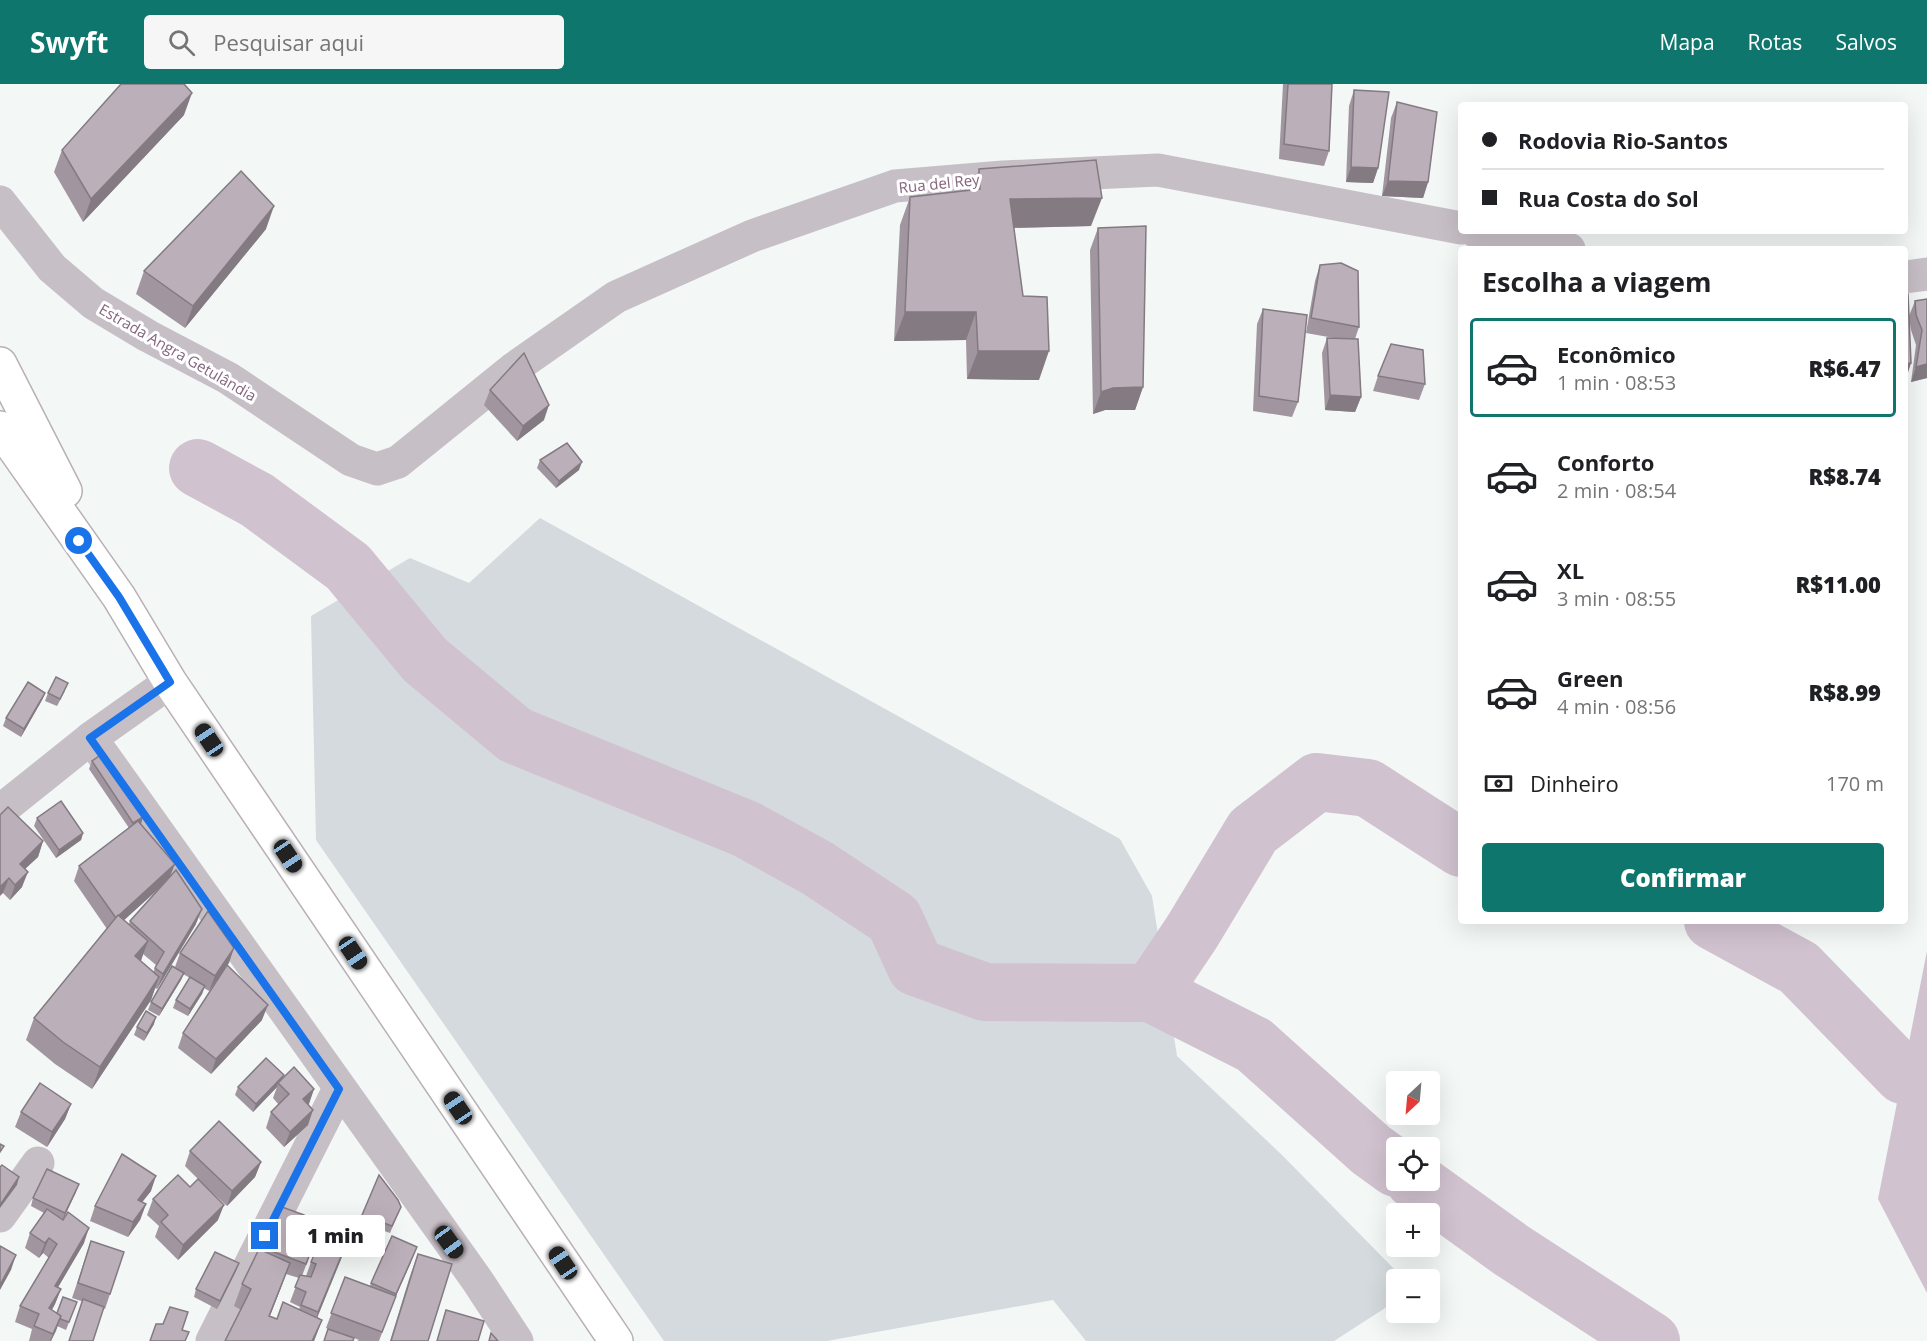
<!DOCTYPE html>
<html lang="pt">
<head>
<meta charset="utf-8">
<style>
	body { margin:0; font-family:"Open Sans",sans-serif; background:#f6f6f6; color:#202124; height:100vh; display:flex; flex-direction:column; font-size:22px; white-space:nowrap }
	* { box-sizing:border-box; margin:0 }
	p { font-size:20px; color:#757577 }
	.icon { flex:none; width:33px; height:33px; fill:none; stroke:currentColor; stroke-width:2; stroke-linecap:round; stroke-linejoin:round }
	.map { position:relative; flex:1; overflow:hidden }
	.drawer { position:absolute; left:1458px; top:162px; width:450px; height:678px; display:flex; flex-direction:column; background:#fff; border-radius:6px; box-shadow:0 6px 24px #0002 }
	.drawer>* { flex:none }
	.hud { position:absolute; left:1458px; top:18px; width:450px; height:132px; border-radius:6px; box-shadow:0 6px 24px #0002; display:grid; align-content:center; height:132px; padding:0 24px; background:#fff }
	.needle { width:39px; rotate:206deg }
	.controls { position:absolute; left:1386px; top:987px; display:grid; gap:12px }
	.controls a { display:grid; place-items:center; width:54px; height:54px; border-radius:6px; background:#fff; box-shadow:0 6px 24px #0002; font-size:30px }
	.end { position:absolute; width:27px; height:27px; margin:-14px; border:8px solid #1a73e8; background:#fff; box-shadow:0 0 0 3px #fff }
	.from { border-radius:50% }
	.bubble { position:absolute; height:42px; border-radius:6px; background:#fff; box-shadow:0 6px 24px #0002; font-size:20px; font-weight:800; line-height:42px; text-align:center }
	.car { position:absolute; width:18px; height:36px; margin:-18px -9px; border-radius:8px; box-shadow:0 0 4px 2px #0007; background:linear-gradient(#222 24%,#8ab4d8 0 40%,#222 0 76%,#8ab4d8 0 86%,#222 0) }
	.hud b { display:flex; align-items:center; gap:21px; height:57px; font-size:22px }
	.hud b+b { border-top:2px solid #e0e0e0 }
	.hud i { width:15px; height:15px; background:#202124 }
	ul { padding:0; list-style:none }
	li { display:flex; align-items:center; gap:18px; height:99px; margin:0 12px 9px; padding:0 12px; border:3px solid transparent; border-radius:6px }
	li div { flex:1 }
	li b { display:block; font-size:22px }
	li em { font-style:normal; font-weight:800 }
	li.current { border-color:#0f766e }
	li>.icon { width:54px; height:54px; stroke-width:1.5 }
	h2 { padding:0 24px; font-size:27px; line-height:72px }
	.pay { display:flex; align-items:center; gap:15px; height:66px; padding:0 24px; font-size:22px }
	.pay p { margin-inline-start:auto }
	.primary-button { display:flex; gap:12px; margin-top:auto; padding:12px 24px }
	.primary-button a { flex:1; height:69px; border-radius:6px; background:#0f766e; color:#fff; font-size:24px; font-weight:800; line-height:69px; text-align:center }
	header { display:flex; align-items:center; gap:36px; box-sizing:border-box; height:84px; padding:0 30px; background:#0f766e; color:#fff }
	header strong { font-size:28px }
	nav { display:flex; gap:33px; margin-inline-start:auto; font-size:21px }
	.search { width:420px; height:54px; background:#f6f6f6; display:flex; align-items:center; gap:15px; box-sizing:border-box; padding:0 21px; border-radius:6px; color:#757577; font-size:22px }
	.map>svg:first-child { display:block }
	.green { fill:#d4dadd }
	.water { fill:#d0c2cf }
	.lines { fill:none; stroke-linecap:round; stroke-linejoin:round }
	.river { stroke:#d0c2cf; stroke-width:58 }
	.highway-casing { stroke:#b9b0b7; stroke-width:36 }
	.minor { stroke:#c7bfc6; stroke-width:33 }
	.highway { stroke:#fff; stroke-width:33 }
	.wall { fill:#a1969f; fill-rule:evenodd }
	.shaded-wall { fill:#837a82 }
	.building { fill:#bbafb9; stroke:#837a82; stroke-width:1.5 }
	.route { stroke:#1a73e8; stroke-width:8 }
	.labels { text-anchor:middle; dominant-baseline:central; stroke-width:6; stroke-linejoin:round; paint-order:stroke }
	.street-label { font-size:15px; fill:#84657d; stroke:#fff }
</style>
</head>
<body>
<header>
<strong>Swyft</strong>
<div class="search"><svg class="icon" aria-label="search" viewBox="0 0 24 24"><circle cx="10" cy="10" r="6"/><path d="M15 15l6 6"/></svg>Pesquisar aqui</div>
<nav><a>Mapa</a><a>Rotas</a><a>Salvos</a></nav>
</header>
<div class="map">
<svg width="1927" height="1257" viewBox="0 0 1927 1257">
	<rect width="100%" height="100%" fill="#f3f7f6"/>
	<polygon class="green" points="540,434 1120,755 1152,812 1177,972 1281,1070 1404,1195 1396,1196 1396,1217 1334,1257 1086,1257 1053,1216 827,1257 664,1257 316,756 311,532 410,474 469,499"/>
	<polygon class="water" points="1927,867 1927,1209 1878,1115"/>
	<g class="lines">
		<g class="river">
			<polyline points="198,384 257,416 348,483 425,576 515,651 746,745 817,784 894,835 916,883 985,908 1151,909 1254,961 1371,1066 1396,1084"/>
			<polyline points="1713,837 1799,884 1903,991"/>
			<polyline points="1151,909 1192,848 1253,747 1317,698 1368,704 1461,764"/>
			<polyline points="1414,1096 1511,1166 1651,1257"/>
		</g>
		<defs>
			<g id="highway">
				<polyline points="0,280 65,407"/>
				<polyline points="0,344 119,513 170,598 616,1257"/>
			</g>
		</defs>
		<use href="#highway" class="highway-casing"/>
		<g class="minor">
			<polyline points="0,118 52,184 93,219 148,252 228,294 351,376 377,385 398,378 513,285 616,213 752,152 895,102 1003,93 1158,86 1461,144"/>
			<polyline points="1475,147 1569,165"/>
			<polyline points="1905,193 1927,190"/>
			<polyline points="170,598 91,654 477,1196 517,1257"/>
			<polyline points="0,727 91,654"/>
			<polyline points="0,1132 38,1079"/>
			<polyline points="212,1257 339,1005"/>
		</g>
		<use href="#highway" class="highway"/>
	</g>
	<g class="wall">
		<polygon points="1283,0 1332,0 1329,67 1324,82 1279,75"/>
		<polygon points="1354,6 1378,84 1373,99 1346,98 1349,22"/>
		<polygon points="1397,18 1428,98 1423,114 1382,112 1391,34"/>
		<polygon points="184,31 83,138 54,88 62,66"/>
		<polygon points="979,85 1091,142 1013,144 1023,212 1039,296 967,295 966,256 894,257 900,141 910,113 971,106"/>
		<polygon points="1098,144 1143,303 1135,326 1105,326 1093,330 1090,166"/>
		<polygon points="266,145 185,244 136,210 144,187"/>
		<polygon points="1320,181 1359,243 1355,255 1361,313 1355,328 1325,326 1322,269 1327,254 1334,254 1306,249 1315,197"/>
		<polygon points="1905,210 1909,232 1915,217 1927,215 1927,294 1911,298 1916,261 1911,246 1909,234 1911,279 1905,295"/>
		<polygon points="1263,225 1298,318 1292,333 1253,327 1257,240"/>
		<polygon points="1378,292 1425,300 1419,316 1373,307"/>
		<polygon points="490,306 544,336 517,357 484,321"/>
		<polygon points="540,376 579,386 556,404 537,384"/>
		<polygon points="65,607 57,622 45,617 48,609"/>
		<polygon points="45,609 42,616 21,653 3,642 6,634"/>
		<path d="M92,677L140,740L196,840L157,905L155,904L151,916L92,1005L55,980L26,956L34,934L107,845L74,797L79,782L129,744L89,685ZM162,802L130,837L129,840L124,836ZM143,870L156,881L153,889L141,877Z"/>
		<polygon points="0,731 43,757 38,773 25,785 22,803 10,816 3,809"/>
		<polygon points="37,734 83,749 81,756 56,774 34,742"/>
		<polygon points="234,864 227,881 262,936 211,990 178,964 183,949 222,889 209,907 204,904 202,910 188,932 173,924 176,916 190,894 183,890 181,896 159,932 148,926 151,918 175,883 180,869"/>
		<polygon points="154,940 144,957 134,951 137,943"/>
		<polygon points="282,995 314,1005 308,1021 308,1041 284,1063 266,1044 271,1028 279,1021 273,1014 277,1003 253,1028 235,1011 238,1003"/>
		<polygon points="71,1020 65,1035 47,1063 15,1043 21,1028"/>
		<polygon points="190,1067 261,1078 255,1093 227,1122 203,1100 218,1136 178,1176 155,1153 159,1142 147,1131 153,1115 190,1103 198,1095 185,1082"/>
		<polygon points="151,1107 142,1118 146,1120 140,1136 128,1153 90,1137 95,1122"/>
		<polygon points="76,1108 63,1136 84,1159 58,1203 61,1205 55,1220 52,1226 57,1229 77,1218 66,1246 57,1242 51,1257 29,1257 32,1245 15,1238 20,1222 49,1174 43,1169 39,1174 25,1164 30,1149 44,1129 31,1122 33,1114"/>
		<path d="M282,1123L302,1138L320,1144L302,1192H306L311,1178L347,1158L317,1233L322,1236L314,1257H225L241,1226L234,1222L242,1200L265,1168ZM286,1190L299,1194L290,1218L300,1223L299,1225L277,1235L270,1232Z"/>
		<polygon points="401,1123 390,1149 360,1138 362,1131"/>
		<polygon points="91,1157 110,1210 105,1225 72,1214"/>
		<polygon points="418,1170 428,1257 390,1257 410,1192"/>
		<polygon points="411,1178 395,1214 379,1257 357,1257 359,1256 354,1254 353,1257 324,1257 328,1245 336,1248 326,1244 345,1193 370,1202 371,1199"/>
		<polygon points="239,1179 236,1187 217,1225 194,1213 196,1205"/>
	</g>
	<g class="shaded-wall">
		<polygon points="192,9 184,31 83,138 91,115"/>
		<polygon points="1351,83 1378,84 1373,99 1346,98"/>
		<polygon points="1388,97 1428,98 1423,114 1382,112"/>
		<polygon points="1102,114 1091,142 999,144 1010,115"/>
		<polygon points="274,122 266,145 185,244 193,222"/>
		<polygon points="905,228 976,228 966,256 894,257"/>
		<polygon points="978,267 1049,267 1039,296 967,295"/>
		<polygon points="1911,279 1906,295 1905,295 1905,280"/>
		<polygon points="1927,280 1927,294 1911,298 1916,283"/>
		<polygon points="1143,303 1135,326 1105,326 1093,330 1101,308 1113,304"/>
		<polygon points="1330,311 1361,313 1355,328 1325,326"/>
		<polygon points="549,321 544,336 517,357 523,342"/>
		<polygon points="582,378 579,386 556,404 559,397"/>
		<polygon points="45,609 42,616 21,653 24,645"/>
		<polygon points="143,733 141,740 131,747 133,739"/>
		<polygon points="83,749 81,756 56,774 59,766"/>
		<polygon points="43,757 38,773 14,795 20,780"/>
		<polygon points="175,780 169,795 110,849 116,834"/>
		<polygon points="28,788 22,803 10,816 15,801"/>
		<polygon points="9,794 3,809 0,812 0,803"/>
		<polygon points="202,825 196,840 157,905 163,890"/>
		<polygon points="148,857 140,879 135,872"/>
		<polygon points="234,864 229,879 209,907 215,892"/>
		<polygon points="184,889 181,896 159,932 162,925"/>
		<polygon points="159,893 151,916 92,1005 100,983"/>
		<polygon points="205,902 202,910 188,932 190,925"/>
		<polygon points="268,921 262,936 211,990 216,975"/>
		<polygon points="156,933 154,940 144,957 147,949"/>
		<polygon points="284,991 281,998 278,999 277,1003 253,1028 256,1020"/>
		<polygon points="314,1005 309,1020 298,1030 303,1015"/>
		<polygon points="71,1020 65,1035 47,1063 52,1048"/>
		<polygon points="313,1026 308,1041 284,1063 290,1048"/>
		<polygon points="261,1078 255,1093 227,1122 232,1107"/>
		<polygon points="156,1092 151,1107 132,1131 138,1116"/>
		<polygon points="19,1093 17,1101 0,1124 0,1121"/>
		<polygon points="79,1100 76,1108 62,1137 65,1129"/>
		<polygon points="146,1120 140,1136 128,1153 133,1138"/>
		<polygon points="224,1121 218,1136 178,1176 183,1161"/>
		<polygon points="89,1144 84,1159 50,1217 55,1202"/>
		<polygon points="49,1154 43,1169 39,1174 45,1159"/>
		<polygon points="347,1158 342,1173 313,1244 318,1228"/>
		<polygon points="417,1163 411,1178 395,1214 379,1257 396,1210"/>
		<polygon points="16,1171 11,1186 0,1206 0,1201"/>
		<polygon points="239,1179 236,1187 217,1225 220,1217"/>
		<polygon points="290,1179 282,1201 261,1254 269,1232"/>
		<polygon points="61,1205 55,1220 43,1240 49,1224"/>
		<polygon points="61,1232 56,1247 51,1257 50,1257"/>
		<polygon points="322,1236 314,1257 312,1257"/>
	</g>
	<g class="building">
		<polygon points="121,0 184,0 192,9 91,115 62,66"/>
		<polygon points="1288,0 1332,0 1329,67 1284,60"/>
		<polygon points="1354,6 1389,8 1378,84 1351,83"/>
		<polygon points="1397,18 1437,28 1428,98 1388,97"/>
		<polygon points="1096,76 1102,114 1010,115 1023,212 1047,213 1049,267 978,267 976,228 905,228 910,113 980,105 979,85"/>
		<polygon points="241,87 274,122 193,222 144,187"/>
		<polygon points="1146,142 1143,303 1113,304 1101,308 1098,144"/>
		<polygon points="1341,179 1358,187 1359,243 1311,234 1320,181"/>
		<polygon points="1905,210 1908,210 1911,279 1905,280"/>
		<polygon points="1927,215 1927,280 1916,283 1922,246 1916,231 1915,217"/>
		<polygon points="1263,225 1307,231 1298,318 1259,312"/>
		<polygon points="1327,254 1358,255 1361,313 1330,311"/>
		<polygon points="1391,260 1423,266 1425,300 1378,292"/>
		<polygon points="524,269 549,321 523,342 490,306"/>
		<polygon points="567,359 582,378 559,397 540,376"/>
		<polygon points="56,593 68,599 60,615 48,609"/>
		<polygon points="28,598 45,609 24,645 6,634"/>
		<polygon points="102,670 143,733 133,739 92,677"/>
		<polygon points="61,717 83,749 59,766 37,734"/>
		<polygon points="8,723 43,757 20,780 28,788 15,801 9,794 0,803 0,731"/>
		<polygon points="138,737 175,780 116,834 79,782"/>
		<polygon points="176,786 202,825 163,890 155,884 164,868 130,837"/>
		<polygon points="208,827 234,864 215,892 180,869"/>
		<polygon points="118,831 148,857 135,872 159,893 100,983 63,958 34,934"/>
		<polygon points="227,881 268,921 216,975 183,949"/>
		<polygon points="172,882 184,889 162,925 151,918"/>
		<polygon points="190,893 205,902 190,925 176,916"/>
		<polygon points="146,927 156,933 147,949 137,943"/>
		<polygon points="266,974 284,991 256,1020 238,1003"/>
		<polygon points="294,983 314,1005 303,1015 313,1026 290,1048 271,1028 289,1010 278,999"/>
		<polygon points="40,999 71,1020 52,1048 21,1028"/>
		<polygon points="219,1037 261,1078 232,1107 190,1067"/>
		<polygon points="0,1060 4,1062 0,1068"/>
		<polygon points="122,1070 156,1092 138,1116 146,1120 133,1138 95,1122"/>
		<polygon points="2,1081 19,1093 0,1121 0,1083"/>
		<polygon points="47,1085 79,1100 65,1129 33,1114"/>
		<polygon points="178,1091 190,1103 198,1095 224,1121 183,1161 161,1138 168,1131 153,1115"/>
		<polygon points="379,1091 398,1116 401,1123 392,1142 362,1131"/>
		<polygon points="282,1123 304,1131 302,1138 320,1144 306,1180 266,1165"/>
		<polygon points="47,1125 63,1136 68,1128 89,1144 55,1202 61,1205 49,1224 61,1232 53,1250 34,1242 39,1230 20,1222 57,1160 49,1154 45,1159 30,1149"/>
		<polygon points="324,1148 347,1158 318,1228 301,1221 306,1208 295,1203 300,1191 311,1193 316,1180 311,1178"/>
		<polygon points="392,1152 417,1163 396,1210 371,1199"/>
		<polygon points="91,1157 124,1168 110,1210 78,1199"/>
		<polygon points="0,1162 16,1171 0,1201"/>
		<polygon points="259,1165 290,1179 269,1232 277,1235 283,1218 322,1236 312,1257 225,1257 251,1205 242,1200"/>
		<polygon points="215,1168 239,1179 220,1217 196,1205"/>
		<polygon points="418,1170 452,1180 428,1257 391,1257"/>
		<polygon points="345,1193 396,1212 382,1248 331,1229"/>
		<polygon points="63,1213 77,1218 69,1238 60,1235 61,1232 57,1229"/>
		<polygon points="83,1215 104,1223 93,1257 69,1257"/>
		<polygon points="170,1223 188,1228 182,1246 189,1248 185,1257 150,1257 156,1240 163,1240"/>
		<polygon points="446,1226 484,1237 478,1257 437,1257"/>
		<polygon points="328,1245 354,1254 353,1257 324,1257"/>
		<polygon points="491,1249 498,1257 489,1257"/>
	</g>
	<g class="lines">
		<polyline class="route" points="79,457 119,513 170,598 90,654 339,1005 265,1152"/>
	</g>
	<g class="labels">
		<g class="street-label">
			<text transform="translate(939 99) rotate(-6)">Rua del Rey</text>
			<text transform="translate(178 268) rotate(30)">Estrada Angra Getulândia</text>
		</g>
	</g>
</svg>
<div class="controls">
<a><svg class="needle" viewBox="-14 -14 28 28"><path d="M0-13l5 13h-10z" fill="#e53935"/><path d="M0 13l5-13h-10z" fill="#757577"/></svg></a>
<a><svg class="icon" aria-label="locate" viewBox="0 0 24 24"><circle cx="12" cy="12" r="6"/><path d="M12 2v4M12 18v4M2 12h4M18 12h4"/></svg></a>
<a>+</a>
<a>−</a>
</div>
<i class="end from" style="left:79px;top:457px"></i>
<i class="end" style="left:265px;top:1152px"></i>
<div class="bubble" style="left:286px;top:1131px;width:99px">1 min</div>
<i class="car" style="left:209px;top:656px;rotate:326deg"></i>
<i class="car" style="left:288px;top:772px;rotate:146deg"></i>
<i class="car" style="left:353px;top:869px;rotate:146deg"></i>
<i class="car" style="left:458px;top:1024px;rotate:326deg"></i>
<i class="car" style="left:449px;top:1158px;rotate:144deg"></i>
<i class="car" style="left:563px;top:1179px;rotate:326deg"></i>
<div class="hud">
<b><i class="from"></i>Rodovia Rio-Santos</b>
<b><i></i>Rua Costa do Sol</b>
</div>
<section class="drawer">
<h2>Escolha a viagem</h2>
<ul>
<li class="current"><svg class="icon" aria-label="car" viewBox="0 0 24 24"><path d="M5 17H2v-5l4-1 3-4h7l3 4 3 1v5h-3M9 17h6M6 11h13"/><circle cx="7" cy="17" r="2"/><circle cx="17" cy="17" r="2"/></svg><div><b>Econômico</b><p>1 min · 08:53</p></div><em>R$6.47</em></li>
<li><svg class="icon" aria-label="car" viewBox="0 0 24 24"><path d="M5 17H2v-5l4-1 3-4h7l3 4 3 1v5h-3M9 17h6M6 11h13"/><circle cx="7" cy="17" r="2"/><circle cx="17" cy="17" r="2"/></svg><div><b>Conforto</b><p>2 min · 08:54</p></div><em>R$8.74</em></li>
<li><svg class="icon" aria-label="car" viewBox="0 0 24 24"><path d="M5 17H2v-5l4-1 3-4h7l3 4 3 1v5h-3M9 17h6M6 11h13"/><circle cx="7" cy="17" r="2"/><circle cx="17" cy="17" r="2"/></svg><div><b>XL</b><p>3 min · 08:55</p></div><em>R$11.00</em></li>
<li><svg class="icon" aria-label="car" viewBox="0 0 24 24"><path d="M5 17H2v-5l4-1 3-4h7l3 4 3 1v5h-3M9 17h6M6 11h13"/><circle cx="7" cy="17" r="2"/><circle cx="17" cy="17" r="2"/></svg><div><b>Green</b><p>4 min · 08:56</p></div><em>R$8.99</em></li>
</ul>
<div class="pay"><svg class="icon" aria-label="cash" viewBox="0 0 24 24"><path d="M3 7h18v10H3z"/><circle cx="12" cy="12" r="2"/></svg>Dinheiro<p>170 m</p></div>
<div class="primary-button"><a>Confirmar</a></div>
</section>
</div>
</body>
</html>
